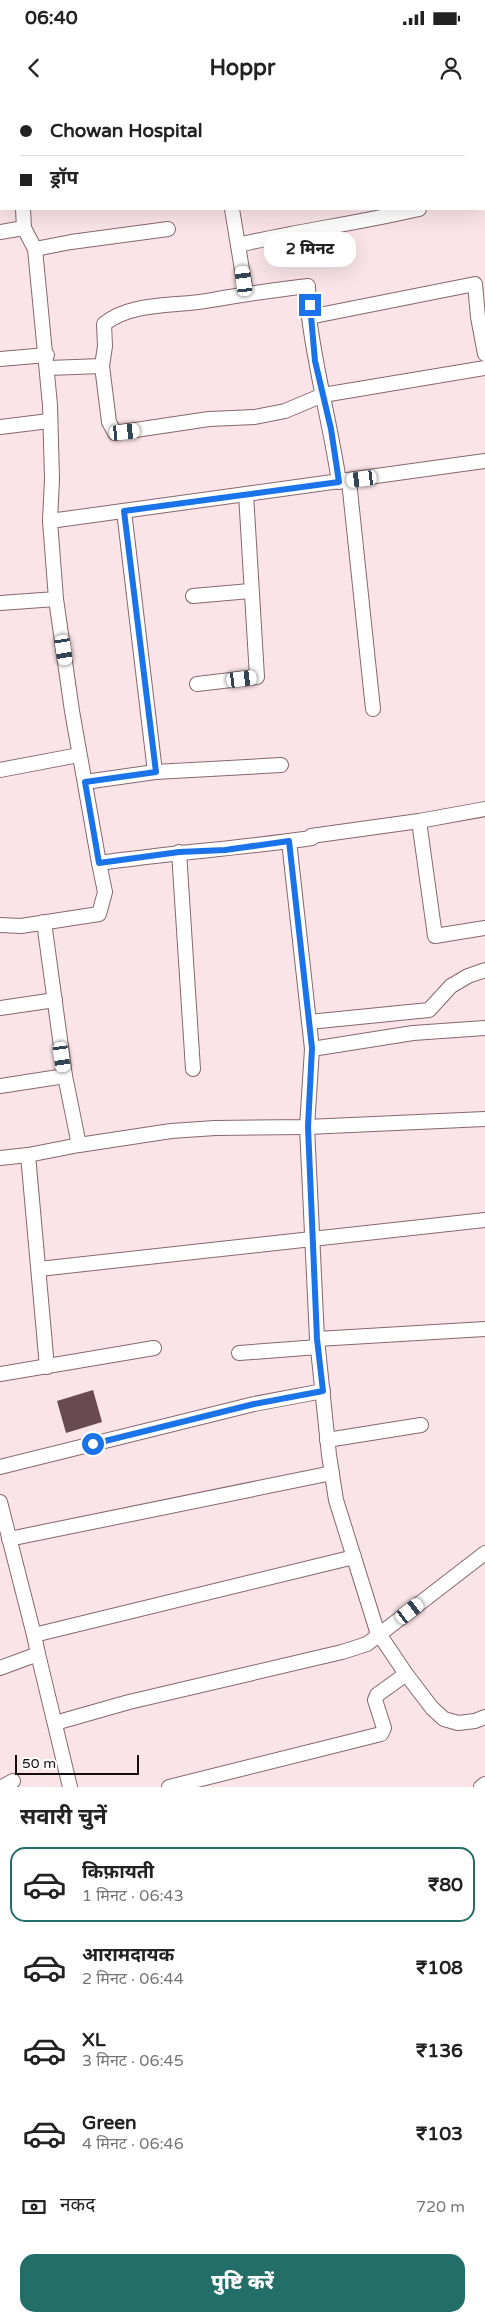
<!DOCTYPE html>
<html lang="hi">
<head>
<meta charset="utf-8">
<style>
	body { margin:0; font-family:"Varela Round","Noto Sans Devanagari",sans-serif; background:#f2f2f2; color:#222; height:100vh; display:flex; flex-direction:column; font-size:19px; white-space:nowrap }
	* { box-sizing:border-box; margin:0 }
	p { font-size:16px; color:#767676 }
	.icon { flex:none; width:28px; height:28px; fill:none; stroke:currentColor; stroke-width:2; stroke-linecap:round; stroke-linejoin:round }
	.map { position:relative; height:1687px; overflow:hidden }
	.sheet { display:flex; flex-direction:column; background:#fff; flex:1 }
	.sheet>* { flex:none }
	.banner { position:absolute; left:0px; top:0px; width:485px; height:110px; box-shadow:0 5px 20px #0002; display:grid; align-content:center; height:110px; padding:0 20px; background:#fff }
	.scale { position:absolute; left:15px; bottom:12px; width:124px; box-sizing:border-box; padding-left:5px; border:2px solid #160b0d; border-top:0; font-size:14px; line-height:18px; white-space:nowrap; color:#160b0d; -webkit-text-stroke:4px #fff; paint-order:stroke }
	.end { position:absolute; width:22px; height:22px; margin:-11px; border:6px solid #1a73e8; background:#fff; box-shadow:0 0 0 2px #fff }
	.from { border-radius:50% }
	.bubble { position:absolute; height:35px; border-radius:15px; background:#fff; box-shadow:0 5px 20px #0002; font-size:16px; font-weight:800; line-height:35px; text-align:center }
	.car { position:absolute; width:15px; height:30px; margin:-15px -8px; border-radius:6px; box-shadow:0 0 4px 1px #0007; background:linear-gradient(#fff 24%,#345 0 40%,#fff 0 76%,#345 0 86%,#fff 0) }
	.banner b { display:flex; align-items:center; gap:18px; height:48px; font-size:19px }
	.banner b+b { border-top:1px solid #e0e0e0 }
	.banner i { width:12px; height:12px; background:#222 }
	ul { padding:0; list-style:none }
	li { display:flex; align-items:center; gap:15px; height:75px; margin:0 10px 8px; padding:0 10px; border:2px solid transparent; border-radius:15px }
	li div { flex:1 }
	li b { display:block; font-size:19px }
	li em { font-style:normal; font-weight:800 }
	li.active { border-color:#246e6a }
	li>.icon { width:45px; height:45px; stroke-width:1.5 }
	h2 { padding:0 20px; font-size:22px; line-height:60px }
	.pay { display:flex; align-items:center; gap:12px; height:55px; padding:0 20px; font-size:19px }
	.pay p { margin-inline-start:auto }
	.action { display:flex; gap:10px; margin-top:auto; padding:10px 20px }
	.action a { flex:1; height:58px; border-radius:15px; background:#246e6a; color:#fff; font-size:20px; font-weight:800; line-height:58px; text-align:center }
	.status { display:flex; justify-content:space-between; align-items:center; height:35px; padding:0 25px; background:#fff; direction:ltr }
	.status svg { height:14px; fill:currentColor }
	header { display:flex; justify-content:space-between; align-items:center; height:65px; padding:0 20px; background:#fff; font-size:22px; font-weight:800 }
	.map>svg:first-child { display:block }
	.building { fill:#684a50 }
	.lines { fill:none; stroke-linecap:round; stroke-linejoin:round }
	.minor-casing { stroke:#87676e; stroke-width:16 }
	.minor { stroke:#fff; stroke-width:14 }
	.route { stroke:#1a73e8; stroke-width:6 }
</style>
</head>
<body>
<div class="status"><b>06:40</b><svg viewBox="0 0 49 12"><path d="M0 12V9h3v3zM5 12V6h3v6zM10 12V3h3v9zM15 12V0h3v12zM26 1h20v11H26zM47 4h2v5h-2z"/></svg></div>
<header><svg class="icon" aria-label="back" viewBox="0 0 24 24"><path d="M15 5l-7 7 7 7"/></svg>Hoppr<svg class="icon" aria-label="person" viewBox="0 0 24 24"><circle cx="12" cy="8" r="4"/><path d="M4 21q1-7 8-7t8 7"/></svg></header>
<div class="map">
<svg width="485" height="1687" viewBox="0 0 485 1687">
	<rect width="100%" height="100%" fill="#fae4e8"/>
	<polygon class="building" points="93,1290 102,1322 66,1333 57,1301"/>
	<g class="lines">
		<defs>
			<g id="minor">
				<polyline points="3,0 3,1"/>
				<polyline points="484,7 485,6"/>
				<polyline points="484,97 485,96"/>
				<polyline points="23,109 24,128"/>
				<polyline points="232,109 246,194"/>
				<polyline points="0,132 24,128 35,149 71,142 168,129"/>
				<path d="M238,145C298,131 359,123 419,109"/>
				<polyline points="35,149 50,305 52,379 50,421"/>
				<path d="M309,217C316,273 331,327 339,382"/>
				<polyline points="0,259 47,255"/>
				<polyline points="102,266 109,322 115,333 209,319 255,317 285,311 323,295 485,268"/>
				<path d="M48,268L102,266L105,246L104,224C132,201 177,207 212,200C244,194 275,190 308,186L309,217L475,184L478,217L485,254"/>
				<polyline points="0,327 49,321"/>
				<polyline points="349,381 373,609"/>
				<polyline points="124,411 155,672"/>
				<polyline points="193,496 250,491"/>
				<path d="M56,499L72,611L99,763C170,753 241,748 312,738L311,736L419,721L485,709"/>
				<polyline points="0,503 56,499 50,421 485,361"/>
				<polyline points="197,584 257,577 246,394"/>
				<polyline points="0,670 79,655"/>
				<polyline points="85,682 155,672 281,665"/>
				<polyline points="419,721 435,836 485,828"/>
				<polyline points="289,741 312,949 307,1027 317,1239 329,1355 336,1400 377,1531 406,1574 432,1608 444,1619 458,1623 475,1621 485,1617"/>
				<polyline points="179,752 193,969"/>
				<polyline points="44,822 65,976 79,1045 171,1031 215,1028 307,1027 485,1019"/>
				<polyline points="0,825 21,826 99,814 105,792 99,763"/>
				<polyline points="0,908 55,900"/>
				<polyline points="309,922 429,910 451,886 468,876 485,870"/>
				<polyline points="312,949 413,933 485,928"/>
				<polyline points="0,986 65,976"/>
				<polyline points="0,1058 28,1055"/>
				<polyline points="39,1169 485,1120"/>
				<polyline points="317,1239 485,1229"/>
				<polyline points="239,1253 318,1247"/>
				<polyline points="47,1267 28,1055 79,1045"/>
				<polyline points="0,1274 154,1248"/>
				<polyline points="327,1340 421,1325"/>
				<polyline points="0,1367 254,1304 323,1291"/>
				<polyline points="0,1402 34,1535"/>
				<polyline points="9,1439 332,1373"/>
				<polyline points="38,1554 70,1687"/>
				<polyline points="0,1568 38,1554 34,1535 354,1457"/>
				<polyline points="55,1623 129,1602 342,1552 367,1544 485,1453"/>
				<polyline points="2,1687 13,1681"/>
				<polyline points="169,1687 381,1634 384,1628 375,1600 377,1595 406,1574"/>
				<polyline points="481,1687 485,1684"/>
			</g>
		</defs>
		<use href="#minor" class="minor-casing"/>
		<use href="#minor" class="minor"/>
	</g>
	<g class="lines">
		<polyline class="route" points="93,1344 254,1304 323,1291 317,1239 308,1027 312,948 289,741 225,750 179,752 99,763 85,682 156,672 124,411 339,382 331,329 315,261 310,205"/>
	</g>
</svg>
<div class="scale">50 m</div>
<i class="end from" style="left:93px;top:1344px"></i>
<i class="end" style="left:310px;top:205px"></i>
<div class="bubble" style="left:264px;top:132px;width:92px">2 मिनट</div>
<i class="car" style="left:244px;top:181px;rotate:353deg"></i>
<i class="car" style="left:125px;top:332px;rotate:84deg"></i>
<i class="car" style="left:362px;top:379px;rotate:263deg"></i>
<i class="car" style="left:64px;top:550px;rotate:171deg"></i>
<i class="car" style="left:242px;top:579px;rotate:83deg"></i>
<i class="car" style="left:62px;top:957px;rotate:172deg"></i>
<i class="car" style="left:410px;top:1511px;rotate:52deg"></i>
<div class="banner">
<b><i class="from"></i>Chowan Hospital</b>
<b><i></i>ड्रॉप</b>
</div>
</div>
<section class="sheet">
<h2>सवारी चुनें</h2>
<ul>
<li class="active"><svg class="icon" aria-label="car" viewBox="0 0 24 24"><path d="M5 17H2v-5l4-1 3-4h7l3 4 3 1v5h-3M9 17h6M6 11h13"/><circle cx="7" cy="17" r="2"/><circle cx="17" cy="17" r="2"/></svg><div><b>किफ़ायती</b><p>1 मिनट · 06:43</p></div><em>₹80</em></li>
<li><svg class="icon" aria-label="car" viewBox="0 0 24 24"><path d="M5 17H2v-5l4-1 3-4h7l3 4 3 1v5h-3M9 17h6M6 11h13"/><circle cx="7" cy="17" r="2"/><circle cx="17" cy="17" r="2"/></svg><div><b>आरामदायक</b><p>2 मिनट · 06:44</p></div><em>₹108</em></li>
<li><svg class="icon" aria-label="car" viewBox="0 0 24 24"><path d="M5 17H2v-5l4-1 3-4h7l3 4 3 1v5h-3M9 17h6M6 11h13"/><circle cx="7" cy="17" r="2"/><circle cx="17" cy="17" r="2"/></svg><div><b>XL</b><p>3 मिनट · 06:45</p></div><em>₹136</em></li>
<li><svg class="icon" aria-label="car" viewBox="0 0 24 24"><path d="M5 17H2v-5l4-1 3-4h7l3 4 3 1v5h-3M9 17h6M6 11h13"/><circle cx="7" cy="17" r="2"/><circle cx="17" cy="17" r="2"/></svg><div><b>Green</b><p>4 मिनट · 06:46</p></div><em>₹103</em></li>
</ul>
<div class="pay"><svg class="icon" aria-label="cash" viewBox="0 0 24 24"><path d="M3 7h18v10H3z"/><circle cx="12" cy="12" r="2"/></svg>नकद<p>720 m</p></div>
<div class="action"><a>पुष्टि करें</a></div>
</section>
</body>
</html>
